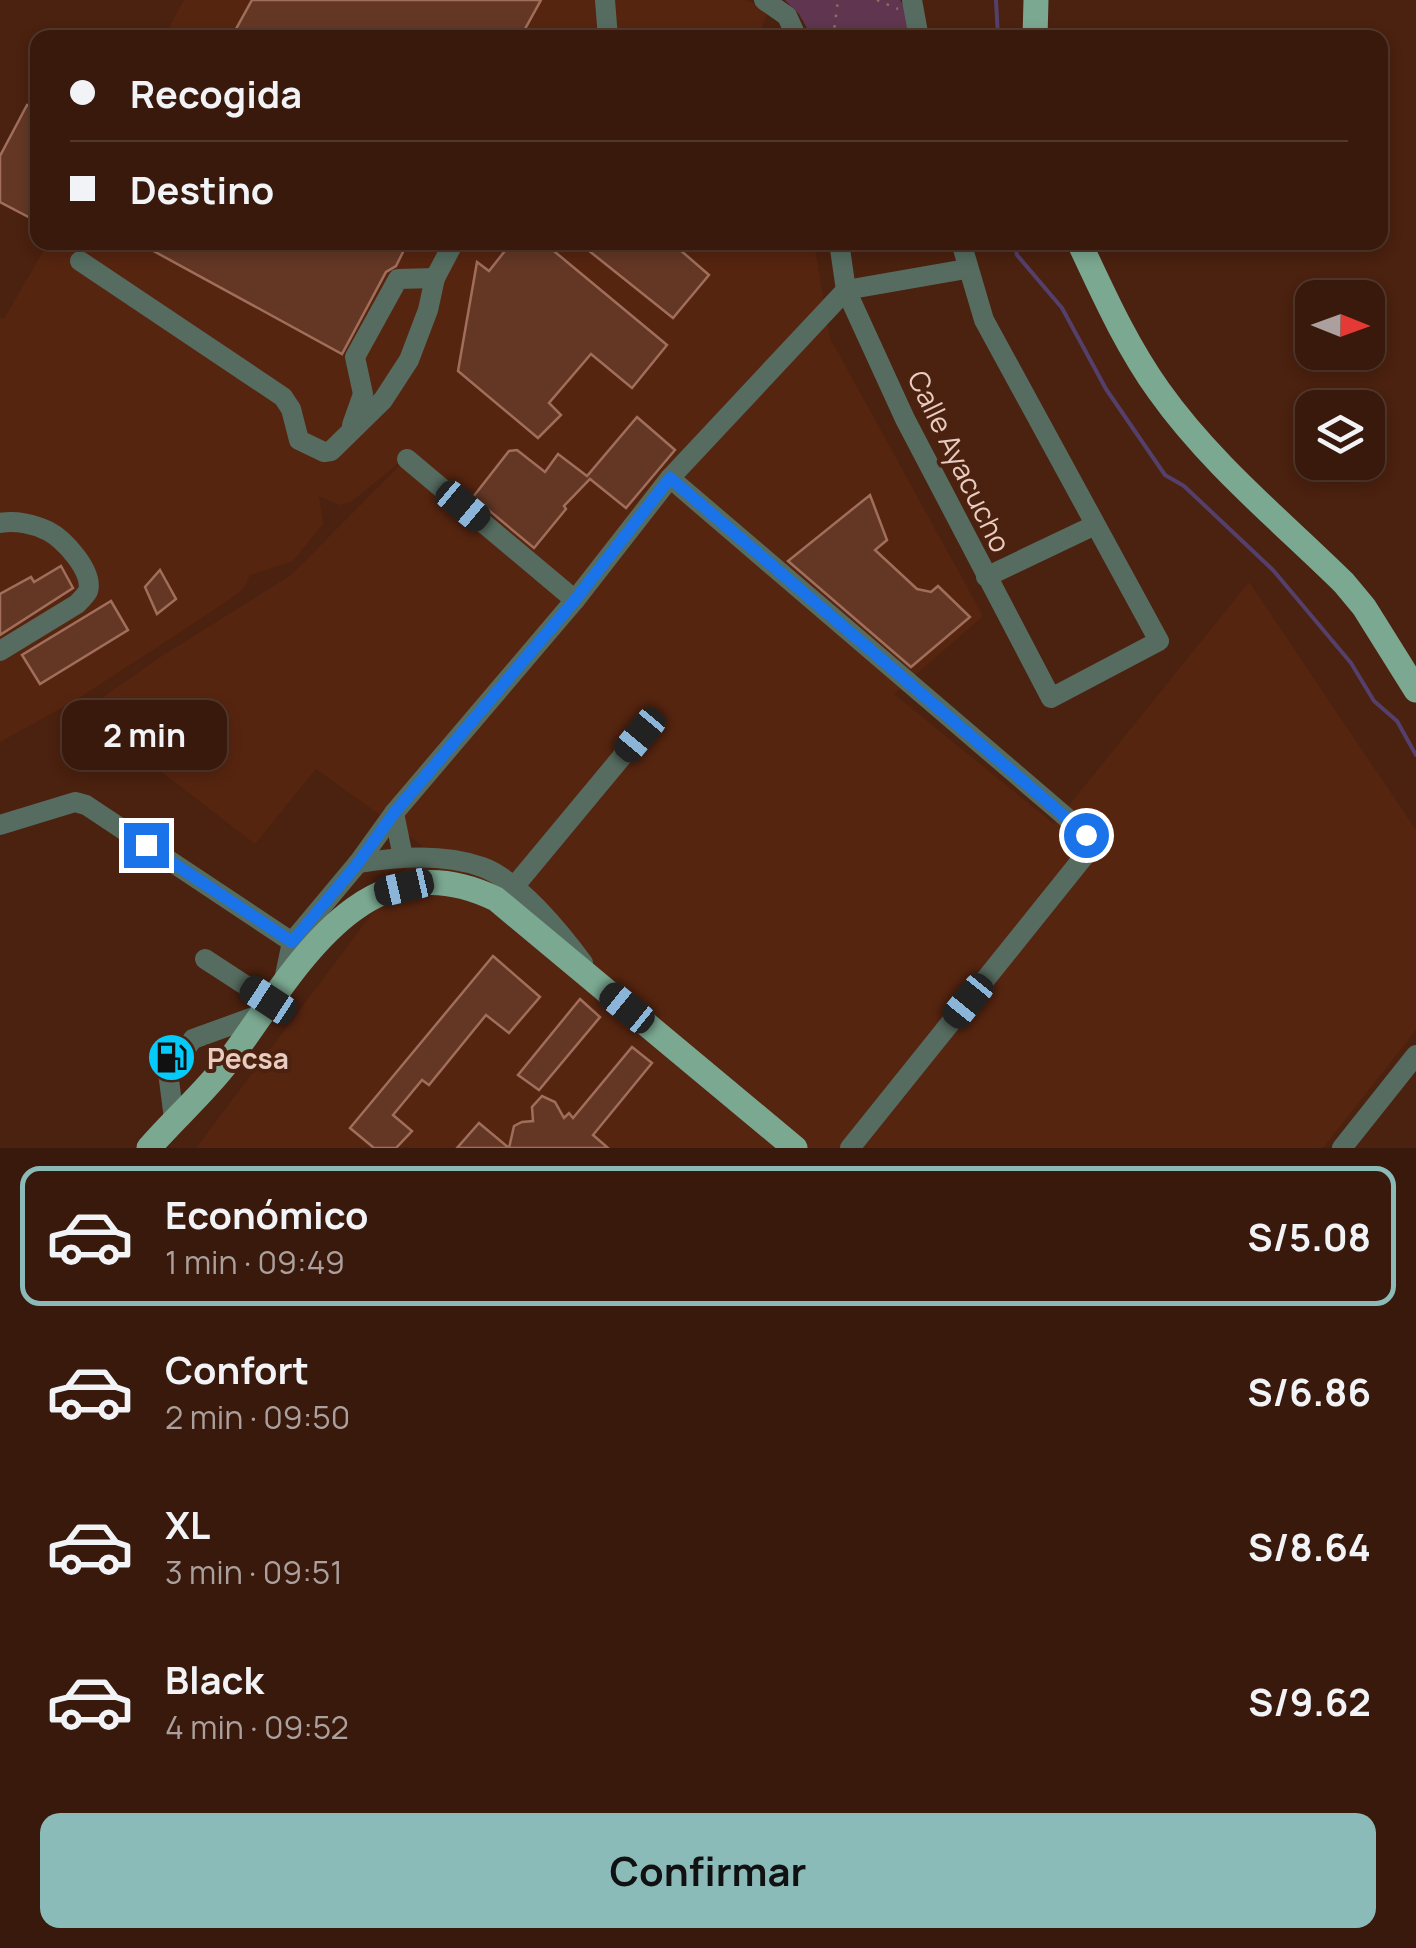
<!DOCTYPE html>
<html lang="es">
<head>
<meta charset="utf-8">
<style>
	body { margin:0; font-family:Manrope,sans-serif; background:#432619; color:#f1f3f6; height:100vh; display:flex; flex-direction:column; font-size:38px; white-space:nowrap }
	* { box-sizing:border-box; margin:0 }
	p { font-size:32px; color:#aba09d }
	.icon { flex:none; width:55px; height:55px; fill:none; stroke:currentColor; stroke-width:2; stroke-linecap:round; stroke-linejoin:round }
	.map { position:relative; height:1148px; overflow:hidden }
	.panel { display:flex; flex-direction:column; background:#38190b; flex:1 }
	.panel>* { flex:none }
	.guide { position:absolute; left:30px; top:30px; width:1358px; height:220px; border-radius:20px; box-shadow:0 5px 15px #0003,0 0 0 2px #52382c; display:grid; align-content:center; height:220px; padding:0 40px; background:#38190b }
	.needle { width:65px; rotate:91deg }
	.fabs { position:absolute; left:1295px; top:280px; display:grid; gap:20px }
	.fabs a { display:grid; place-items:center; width:90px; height:90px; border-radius:20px; background:#38190b; box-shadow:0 5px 15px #0003,0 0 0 2px #52382c; font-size:50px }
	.end { position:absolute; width:45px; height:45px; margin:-22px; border:12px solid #1a73e8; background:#fff; box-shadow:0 0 0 5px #fff }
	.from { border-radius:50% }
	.bubble { position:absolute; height:70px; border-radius:20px; background:#38190b; box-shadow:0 5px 15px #0003,0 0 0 2px #52382c; font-size:32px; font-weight:700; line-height:70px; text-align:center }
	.car { position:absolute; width:30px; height:60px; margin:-30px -15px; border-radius:12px; box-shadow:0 0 8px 2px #0007; background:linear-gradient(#222 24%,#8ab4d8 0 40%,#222 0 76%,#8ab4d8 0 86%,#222 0) }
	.guide b { display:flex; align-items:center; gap:35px; height:95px; font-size:38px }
	.guide b+b { border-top:2px solid #52382c }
	.guide i { width:25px; height:25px; background:#f1f3f6 }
	ul { padding:18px 0 0; list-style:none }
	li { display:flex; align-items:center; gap:30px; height:140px; margin:0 20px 15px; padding:0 20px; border:5px solid transparent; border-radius:20px }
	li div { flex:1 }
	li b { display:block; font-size:38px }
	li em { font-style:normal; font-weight:700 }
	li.selected { border-color:#8bbbb9 }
	li>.icon { width:90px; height:90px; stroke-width:1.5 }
	.cta { display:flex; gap:20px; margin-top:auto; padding:20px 40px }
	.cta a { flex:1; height:115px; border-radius:20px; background:#8bbbb9; color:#111; font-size:40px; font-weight:700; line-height:115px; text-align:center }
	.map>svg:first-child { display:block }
	.built { fill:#562510 }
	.green { fill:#5f354f }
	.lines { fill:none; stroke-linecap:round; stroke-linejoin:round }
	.stream { stroke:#54406b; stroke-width:4 }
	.building { fill:#643725; stroke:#a06e5b; stroke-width:2.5 }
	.path { stroke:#906c5d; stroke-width:2.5; stroke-dasharray:2.5 8; stroke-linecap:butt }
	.minor { stroke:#566c60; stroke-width:20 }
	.major { stroke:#7ba891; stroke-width:25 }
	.route { stroke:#1a73e8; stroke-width:12 }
	.labels { text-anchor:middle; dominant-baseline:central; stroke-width:8; stroke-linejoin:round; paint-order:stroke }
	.street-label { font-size:28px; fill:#e8ccc1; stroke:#4b210f }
	.poi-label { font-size:28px; font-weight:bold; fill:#e8ccc1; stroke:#4b210f; text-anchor:start }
</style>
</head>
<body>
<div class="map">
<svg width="1416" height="1148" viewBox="0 0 1416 1148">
	<rect width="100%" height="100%" fill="#4b210f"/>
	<g class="built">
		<polygon points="184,0 745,0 769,10 762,26 763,36 759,38 163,38"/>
		<polygon points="48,243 814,243 830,338 983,616 894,694 1054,824 1249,582 1416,830 1416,1030 1323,1148 196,1148 423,846 316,769 255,844 83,711 162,656 291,575 416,449 351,502 339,505 319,496 323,524 293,561 250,575 243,589 220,606 76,700 0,742 0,317 4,319"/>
	</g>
	<polygon class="green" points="785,0 900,0 906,9 911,37 812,37 799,14"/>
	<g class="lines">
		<g class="stream">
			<polyline points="996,0 998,38"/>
			<polyline points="1014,242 1017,255 1062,308 1106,389 1165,475 1184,486 1273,570 1351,663 1374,701 1397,721 1416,755"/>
		</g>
	</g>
	<g class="building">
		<polygon points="252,0 541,0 520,38 231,38"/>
		<polygon points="27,105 38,110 38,222 0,202 0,156"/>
		<polygon points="137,242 408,242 396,266 386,272 342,354"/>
		<polygon points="512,242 543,242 667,345 632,388 591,354 549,403 561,415 538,438 458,371 477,262 489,271"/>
		<polygon points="578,242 671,242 709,275 673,318"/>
		<polygon points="637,417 675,450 626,508 590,479 564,506 566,509 534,548 473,497 509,451 517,450 545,472 558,454 587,476"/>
		<polygon points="870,495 887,540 875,550 917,589 931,592 938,586 970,617 911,667 788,561"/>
		<polygon points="61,566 73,588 0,635 0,594 31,577 34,582"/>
		<polygon points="160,570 176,599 157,614 145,587"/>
		<polygon points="111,601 128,630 40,684 22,655"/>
		<polygon points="493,956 540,997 509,1033 486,1015 429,1085 422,1080 393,1115 412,1131 396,1148 374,1148 350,1128"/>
		<polygon points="580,999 600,1017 539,1090 518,1075"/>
		<polygon points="632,1047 652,1063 593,1135 608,1148 509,1148 514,1126 522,1122 533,1121 532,1107 542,1096 555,1102 564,1118 569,1113 573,1118"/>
		<polygon points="479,1123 509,1148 457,1148"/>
	</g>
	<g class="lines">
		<g class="path">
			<polyline points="877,0 898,9"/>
			<polyline points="833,38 838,0"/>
		</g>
		<g class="minor">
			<polyline points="605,0 608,38"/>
			<polyline points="764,0 787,16 797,38"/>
			<polyline points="912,0 919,38"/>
			<polyline points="839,242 846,290 905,419 1051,698 1159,641 984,320 961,242"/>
			<polyline points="80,261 283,397 291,409 299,440 324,452 331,451 383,400 409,360 428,310 435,278 454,242"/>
			<polyline points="352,425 363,394 355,357 398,279 435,278"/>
			<polyline points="407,459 575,600"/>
			<polyline points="670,478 1087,835 1086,854 850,1148"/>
			<path d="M0,523C15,520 34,524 48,531C64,539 94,572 88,591C86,595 81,600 77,604L0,651"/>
			<polyline points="986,577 1095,525"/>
			<polyline points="394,813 403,857"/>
			<polyline points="0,825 75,802 86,805 292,942"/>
			<path d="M358,863C398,857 443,853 482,867C517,879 561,933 583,963"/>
			<polyline points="513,888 640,735"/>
			<polyline points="205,959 268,1000"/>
			<polyline points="284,980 292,942 358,863 394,813 575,600 670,478 846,290 966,269"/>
			<polyline points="174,1119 168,1072 193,1039 259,1015"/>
			<polyline points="1342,1148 1416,1055"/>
		</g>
		<g class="major">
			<polyline points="1035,38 1036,0"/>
			<path d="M1079,242C1103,293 1126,345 1159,391C1210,463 1281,521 1344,583L1364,607L1416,690"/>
			<path d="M149,1148C174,1119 204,1093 227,1063C293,975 362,834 496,899L795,1148"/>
		</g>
	</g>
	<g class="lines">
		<polyline class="route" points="146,845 292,942 358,863 394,813 575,600 670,478 1086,835"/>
	</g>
	<defs>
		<symbol id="fuel-disc" viewBox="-11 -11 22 22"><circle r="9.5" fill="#04cbf9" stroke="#4b210f"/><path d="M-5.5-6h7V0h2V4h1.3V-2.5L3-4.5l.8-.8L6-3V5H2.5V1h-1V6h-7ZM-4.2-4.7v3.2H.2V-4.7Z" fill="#111"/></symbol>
	</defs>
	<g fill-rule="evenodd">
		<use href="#fuel-disc" x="144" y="1030" width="55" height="55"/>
	</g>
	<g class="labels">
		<g class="street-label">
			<text transform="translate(960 461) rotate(64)">Calle Ayacucho</text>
		</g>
		<g class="poi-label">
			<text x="207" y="1058">Pecsa</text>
		</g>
	</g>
</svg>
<div class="fabs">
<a><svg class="needle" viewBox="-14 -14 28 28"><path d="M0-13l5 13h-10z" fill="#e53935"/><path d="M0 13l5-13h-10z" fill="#aba09d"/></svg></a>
<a><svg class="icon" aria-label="layers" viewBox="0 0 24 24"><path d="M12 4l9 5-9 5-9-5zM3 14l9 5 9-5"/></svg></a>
</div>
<i class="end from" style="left:1086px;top:835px"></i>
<i class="end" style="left:146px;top:845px"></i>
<div class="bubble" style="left:62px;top:700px;width:165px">2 min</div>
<i class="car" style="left:463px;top:506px;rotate:130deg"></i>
<i class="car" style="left:640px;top:735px;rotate:220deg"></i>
<i class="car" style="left:404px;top:887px;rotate:257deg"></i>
<i class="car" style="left:268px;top:1000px;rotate:303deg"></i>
<i class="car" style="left:968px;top:1001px;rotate:219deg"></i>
<i class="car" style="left:627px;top:1008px;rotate:309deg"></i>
<div class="guide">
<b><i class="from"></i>Recogida</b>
<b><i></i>Destino</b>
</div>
</div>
<section class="panel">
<ul>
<li class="selected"><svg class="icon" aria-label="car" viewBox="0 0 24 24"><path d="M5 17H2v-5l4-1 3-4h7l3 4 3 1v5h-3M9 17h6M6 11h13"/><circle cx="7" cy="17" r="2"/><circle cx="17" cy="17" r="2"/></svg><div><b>Económico</b><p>1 min · 09:49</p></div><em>S/5.08</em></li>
<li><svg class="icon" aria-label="car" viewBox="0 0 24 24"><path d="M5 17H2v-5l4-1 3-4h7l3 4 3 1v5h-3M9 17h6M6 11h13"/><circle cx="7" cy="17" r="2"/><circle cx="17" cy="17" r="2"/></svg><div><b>Confort</b><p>2 min · 09:50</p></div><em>S/6.86</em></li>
<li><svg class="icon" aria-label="car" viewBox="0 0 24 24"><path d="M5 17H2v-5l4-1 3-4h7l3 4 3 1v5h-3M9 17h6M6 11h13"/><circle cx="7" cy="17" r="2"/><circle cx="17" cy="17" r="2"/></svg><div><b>XL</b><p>3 min · 09:51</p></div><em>S/8.64</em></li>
<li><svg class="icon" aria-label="car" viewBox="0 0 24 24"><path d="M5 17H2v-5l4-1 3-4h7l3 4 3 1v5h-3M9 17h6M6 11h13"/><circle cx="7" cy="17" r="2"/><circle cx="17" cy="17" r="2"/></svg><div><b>Black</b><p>4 min · 09:52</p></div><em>S/9.62</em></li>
</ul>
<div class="cta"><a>Confirmar</a></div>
</section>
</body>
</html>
